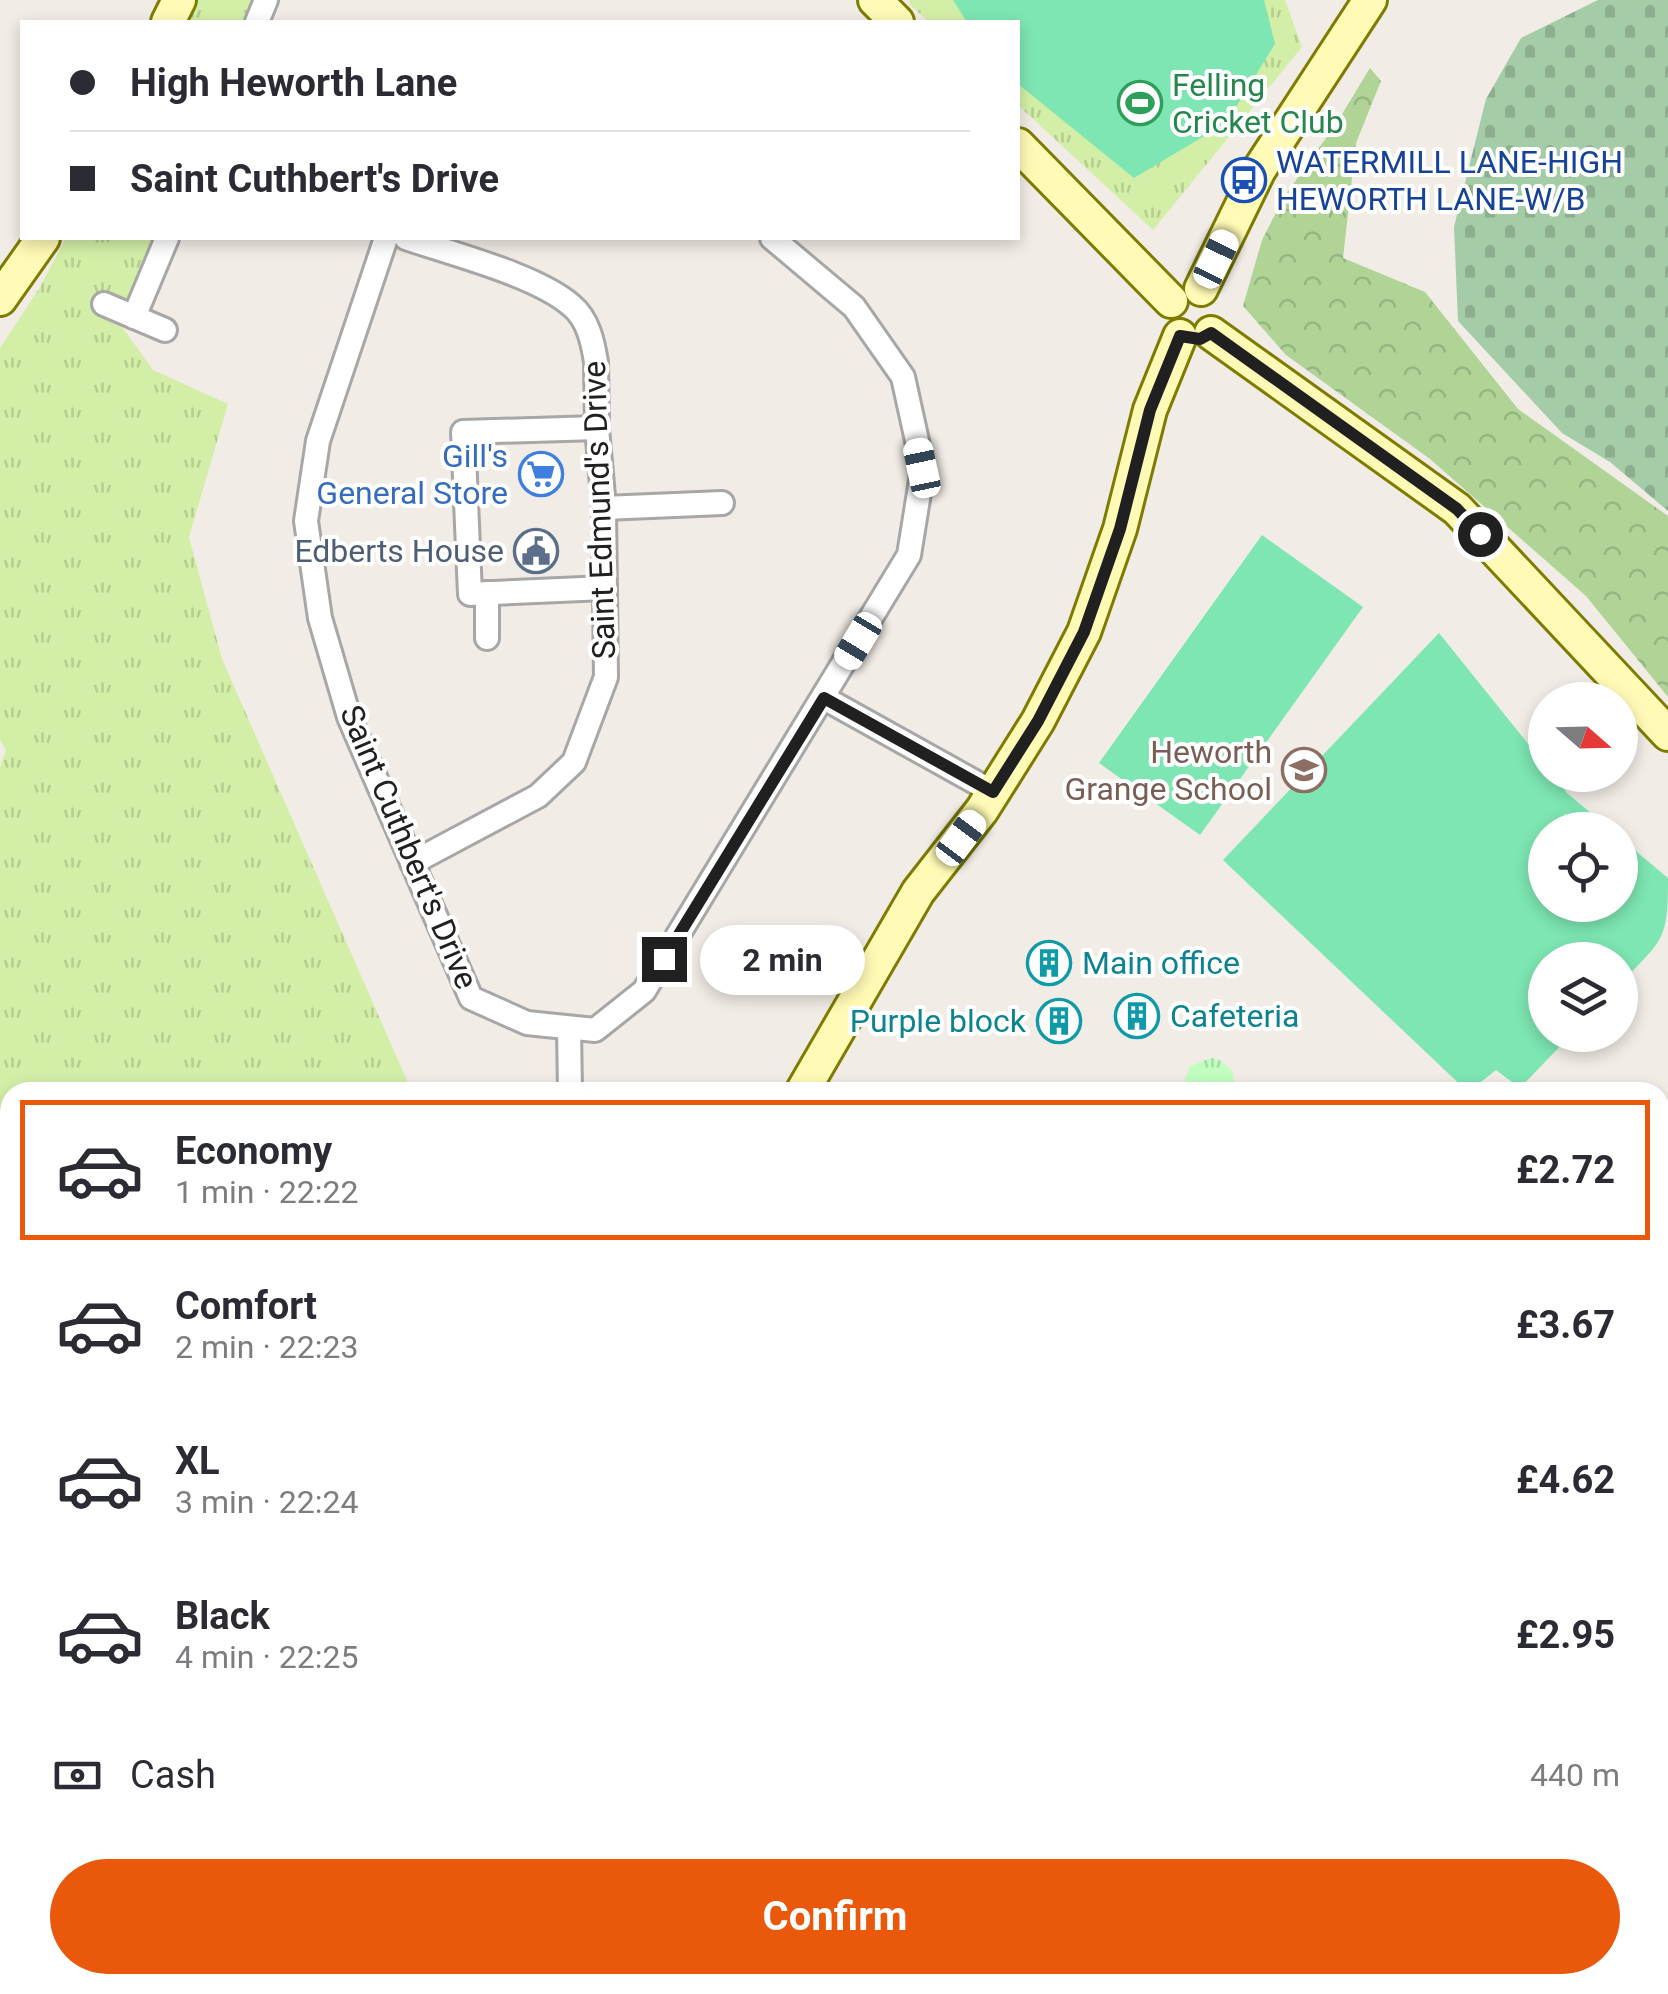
<!DOCTYPE html>
<html lang="en">
<head>
<meta charset="utf-8">
<style>
	body { margin:0; font-family:Roboto,sans-serif; background:#f7f7f7; color:#2b2b33; height:100vh; display:flex; flex-direction:column; font-size:38px; white-space:nowrap }
	* { box-sizing:border-box; margin:0 }
	p { font-size:32px; color:#7c7c81 }
	.icon { flex:none; width:55px; height:55px; fill:none; stroke:currentColor; stroke-width:2; stroke-linecap:round; stroke-linejoin:round }
	.map { position:relative; flex:1; overflow:hidden }
	.side { position:absolute; left:0px; top:1082px; width:1670px; height:912px; display:flex; flex-direction:column; background:#fff; border-radius:30px 30px 0 0; box-shadow:0 5px 15px #0003 }
	.side>* { flex:none }
	.hud { position:absolute; left:20px; top:20px; width:1000px; height:220px; border-radius:0px; box-shadow:0 5px 15px #0003; display:grid; align-content:center; height:220px; padding:0 50px; background:#fff }
	.needle { width:65px; rotate:110deg }
	.fabs { position:absolute; left:1528px; top:682px; display:grid; gap:20px }
	.fabs a { display:grid; place-items:center; width:110px; height:110px; border-radius:50%; background:#fff; box-shadow:0 5px 15px #0003; font-size:50px }
	.end { position:absolute; width:45px; height:45px; margin:-22px; border:12px solid #202020; background:#fff; box-shadow:0 0 0 5px #fff }
	.from { border-radius:50% }
	.bubble { position:absolute; height:70px; border-radius:35px; background:#fff; box-shadow:0 5px 15px #0003; font-size:32px; font-weight:700; line-height:70px; text-align:center }
	.car { position:absolute; width:30px; height:60px; margin:-30px -15px; border-radius:12px; box-shadow:0 0 8px 2px #0007; background:linear-gradient(#fff 24%,#345 0 40%,#fff 0 76%,#345 0 86%,#fff 0) }
	.hud b { display:flex; align-items:center; gap:35px; height:95px; font-size:38px }
	.hud b+b { border-top:2px solid #e1e1e2 }
	.hud i { width:25px; height:25px; background:#2b2b33 }
	ul { padding:18px 0 0; list-style:none }
	li { display:flex; align-items:center; gap:30px; height:140px; margin:0 20px 15px; padding:0 30px; border:5px solid transparent; border-radius:0px }
	li div { flex:1 }
	li b { display:block; font-size:38px }
	li em { font-style:normal; font-weight:700 }
	li.selected { border-color:#ea580c }
	li>.icon { width:90px; height:90px; stroke-width:1.5 }
	.pay { display:flex; align-items:center; gap:25px; height:110px; padding:0 50px; font-size:38px }
	.pay p { margin-inline-start:auto }
	.primary-button { display:flex; gap:20px; margin-top:auto; padding:20px 50px }
	.primary-button a { flex:1; height:115px; border-radius:60px; background:#ea580c; color:#fff; font-size:40px; font-weight:700; line-height:115px; text-align:center }
	.map>svg:first-child { display:block }
	.grass { fill:url(#grass-tufts) }
	.forest { fill:url(#forest-crowns) }
	.cemetery { fill:url(#cemetery-stones) }
	.park { fill:url(#park-tufts) }
	.pitch { fill:#7de6b2 }
	.lines { fill:none; stroke-linecap:round; stroke-linejoin:round }
	.street-casing { stroke:#a7a7a7; stroke-width:28 }
	.secondary-casing { stroke:#7d7c00; stroke-width:38 }
	.highway-casing { stroke:#ea1777; stroke-width:48 }
	.street { stroke:#fff; stroke-width:22 }
	.secondary { stroke:#fffab5; stroke-width:32 }
	.highway { stroke:#ee87a6; stroke-width:42 }
	.route { stroke:#202020; stroke-width:12 }
	.labels { text-anchor:middle; dominant-baseline:central; stroke-width:8; stroke-linejoin:round; paint-order:stroke }
	.leisure-label { font-size:32px; fill:#27864d; stroke:#fff; text-anchor:start }
	.transit-label { font-size:32px; fill:#164399; stroke:#fff; text-anchor:start }
	.shop-label { font-size:32px; fill:#366cbe; stroke:#fff; text-anchor:end }
	.street-label { font-size:32px; fill:#202020; stroke:#fff }
	.service-label { font-size:32px; fill:#4e5e75; stroke:#fff; text-anchor:end }
	.education-label { font-size:32px; fill:#785e54; stroke:#fff; text-anchor:end }
	.culture-label { font-size:32px; fill:#0d838f; stroke:#fff; text-anchor:start }
</style>
</head>
<body>
<div class="map">
<svg width="1668" height="1994" viewBox="0 0 1668 1994">
	<defs>
		<pattern id="grass-tufts" width="24" height="20" patternUnits="userSpaceOnUse" patternTransform="scale(2.5)"><rect width="24" height="20" fill="#d3efa7"/><path d="M3 7l-1-3M5 7V3M7 7l1-3M15 17l-1-3M17 17v-4M19 17l1-3" fill="none" stroke="#b5cd8f"/></pattern>
		<pattern id="forest-crowns" width="20" height="18" patternUnits="userSpaceOnUse" patternTransform="scale(2.5)"><rect width="20" height="18" fill="#afd496"/><path d="M2 6a3 3 0 1 1 6 0M12 15a3 3 0 1 1 6 0" fill="none" stroke="#96b681"/></pattern>
		<pattern id="cemetery-stones" width="16" height="16" patternUnits="userSpaceOnUse" patternTransform="scale(2.5)"><rect width="16" height="16" fill="#a4cca6"/><path d="M2 7V4a2 2 0 0 1 4 0v3zM10 15v-3a2 2 0 0 1 4 0v3z" fill="#8daf8f"/></pattern>
		<pattern id="park-tufts" width="24" height="20" patternUnits="userSpaceOnUse" patternTransform="scale(2.5)"><rect width="24" height="20" fill="#c1febf"/><path d="M3 7l-1-3M5 7V3M7 7l1-3M15 17l-1-3M17 17v-4M19 17l1-3" fill="none" stroke="#a6d9a4"/></pattern>
	</defs>
	<rect width="100%" height="100%" fill="#f1ece5"/>
	<g class="grass">
		<polygon points="191,0 253,0 244,22 179,22"/>
		<polygon points="910,0 1285,0 1302,47 1153,230 1018,105 1018,22 929,22 909,4"/>
		<polygon points="66,238 155,238 120,324 153,370 228,404 189,537 222,659 412,1092 10,1092 10,1797 0,1796 0,767 6,750 0,740 0,348 40,287"/>
	</g>
	<polygon class="forest" points="1370,68 1381,81 1356,143 1343,258 1425,292 1518,409 1668,516 1668,697 1586,596 1430,459 1286,355 1243,306 1262,240 1284,197 1336,124"/>
	<g class="cemetery">
		<polygon points="1598,0 1668,0 1668,511 1610,462 1562,433 1458,321 1454,227 1486,99 1521,38"/>
		<polygon points="1668,1183 1668,1736 1660,1740 1660,1192"/>
	</g>
	<polygon class="park" points="1210,1058 1218,1059 1232,1070 1236,1092 1182,1092 1189,1067"/>
	<g class="pitch">
		<polygon points="953,0 1264,0 1275,44 1226,123 1134,178 1018,84 1018,22 967,22"/>
		<polygon points="1262,535 1363,607 1200,835 1099,763"/>
		<path d="M1439,633L1545,765V775H1553L1567,793L1611,830H1545V905H1620V838L1668,878C1668,942 1663,939 1620,984V960H1545V1035H1571L1520,1088L1496,1070L1468,1092L1223,860Z"/>
		<polygon points="10,1403 10,1510 0,1505 0,1424"/>
	</g>
	<g class="lines">
		<defs>
			<g id="street">
				<polyline points="257,22 266,0"/>
				<polyline points="386,238 318,441 306,521 320,618 349,717 471,998 527,1023 595,1030 644,991 909,555 923,468 903,377 854,307 772,238"/>
				<path d="M406,238C452,254 537,275 572,306C588,319 593,343 596,362L597,428L604,508L606,677L574,762L538,796L412,863"/>
				<polyline points="104,304 165,330"/>
				<polyline points="134,317 167,238"/>
				<polyline points="597,428 463,432 470,594 605,588"/>
				<polyline points="604,508 722,503"/>
				<polyline points="487,593 487,638"/>
				<polyline points="824,698 993,792"/>
				<polyline points="569,1028 570,1092"/>
				<polyline points="1660,1167 1668,1158"/>
				<polyline points="1660,1883 1668,1879"/>
				<polyline points="0,1906 10,1906"/>
				<polyline points="720,1985 725,1994"/>
				<polyline points="1568,1985 1573,1994"/>
				<polyline points="53,1994 54,1985"/>
				<polyline points="891,1994 899,1985"/>
			</g>
			<g id="secondary">
				<polyline points="875,0 897,22"/>
				<polyline points="168,22 179,0"/>
				<polyline points="1018,145 1171,301"/>
				<polyline points="1201,289 1259,170 1370,0"/>
				<polyline points="0,299 43,238"/>
				<polyline points="1211,333 1457,509 1668,734"/>
				<polyline points="802,1092 918,892 982,810 1038,721 1084,632 1120,529 1150,410 1180,336"/>
				<polyline points="286,1994 289,1985"/>
			</g>
			<g id="highway">
				<polyline points="1660,1787 1668,1783"/>
				<polyline points="1660,1826 1668,1823"/>
				<polyline points="1208,1994 1228,1985"/>
				<polyline points="1284,1994 1304,1985"/>
			</g>
		</defs>
		<use href="#street" class="street-casing"/>
		<use href="#secondary" class="secondary-casing"/>
		<use href="#highway" class="highway-casing"/>
		<use href="#street" class="street"/>
		<use href="#secondary" class="secondary"/>
		<use href="#highway" class="highway"/>
	</g>
	<g class="lines">
		<polyline class="route" points="664,959 824,698 993,792 1038,721 1084,632 1120,529 1150,410 1180,336 1200,339 1211,333 1457,509 1480,534"/>
	</g>
	<defs>
		<symbol id="stadium-ring" viewBox="-11 -11 22 22"><circle r="9.5" fill="#fff" stroke="#2e9e5b" stroke-width="1.5"/><path d="M0-5a6.5 5 0 1 0 0 10a6.5 5 0 1 0 0-10ZM-3.5-1.8h7v3.6h-7Z" fill="#2e9e5b"/></symbol>
		<symbol id="bus-ring" viewBox="-11 -11 22 22"><circle r="9.5" fill="#fff" stroke="#1a4fb4" stroke-width="1.5"/><path d="M-5-6H5V4H4V6H2V4H-2V6H-4V4H-5ZM-3.5-4V0h7V-4ZM-3.5 1.2v1.5H-2V1.2ZM2 1.2v1.5H3.5V1.2Z" fill="#1a4fb4"/></symbol>
		<symbol id="supermarket-ring" viewBox="-11 -11 22 22"><circle r="9.5" fill="#fff" stroke="#3f7fe0" stroke-width="1.5"/><path d="M-6-5.5h2.5l.6 2H6L4.5 2H-2.5L-4.4-4H-6ZM-1.5 3.2a1.3 1.3 0 1 0 .1 0ZM3 3.2a1.3 1.3 0 1 0 .1 0Z" fill="#3f7fe0"/></symbol>
		<symbol id="civic-ring" viewBox="-11 -11 22 22"><circle r="9.5" fill="#fff" stroke="#5c6f8a" stroke-width="1.5"/><path d="M-.6-6.5H3V-4.5H.6V-3L4-1V1h2V6H-6V1h2V-1L-.6-3ZM-1.2 2.5V6h2.4V2.5Z" fill="#5c6f8a"/></symbol>
		<symbol id="school-ring" viewBox="-11 -11 22 22"><circle r="9.5" fill="#fff" stroke="#8d6e63" stroke-width="1.5"/><path d="M0-5L7-2L0 1L-7-2ZM-4 1L0 2.5L4 1V4Q0 6-4 4Z" fill="#8d6e63"/></symbol>
		<symbol id="building-ring" viewBox="-11 -11 22 22"><circle r="9.5" fill="#fff" stroke="#0f9aa8" stroke-width="1.5"/><path d="M-4-6H4V6H1V3H-1V6H-4ZM-2.5-4.3h1.7v1.8h-1.7ZM.8-4.3h1.7v1.8H.8ZM-2.5-1h1.7V.8h-1.7ZM.8-1h1.7V.8H.8Z" fill="#0f9aa8"/></symbol>
	</defs>
	<g fill-rule="evenodd">
		<use href="#stadium-ring" x="1115" y="78" width="50" height="50"/>
		<use href="#bus-ring" x="1219" y="155" width="50" height="50"/>
		<use href="#supermarket-ring" x="516" y="449" width="50" height="50"/>
		<use href="#civic-ring" x="511" y="526" width="50" height="50"/>
		<use href="#school-ring" x="1279" y="745" width="50" height="50"/>
		<use href="#building-ring" x="1024" y="938" width="50" height="50"/>
		<use href="#building-ring" x="1112" y="991" width="50" height="50"/>
		<use href="#building-ring" x="1034" y="996" width="50" height="50"/>
	</g>
	<g class="labels">
		<g class="leisure-label">
			<text x="1172" y="85">Felling<tspan x="1172" dy="37">Cricket Club</tspan></text>
		</g>
		<g class="transit-label">
			<text x="1276" y="162">WATERMILL LANE-HIGH<tspan x="1276" dy="37">HEWORTH LANE-W/B</tspan></text>
		</g>
		<g class="shop-label">
			<text x="508" y="456">Gill's<tspan x="508" dy="37">General Store</tspan></text>
		</g>
		<g class="street-label">
			<text transform="translate(599 510) rotate(-92)">Saint Edmund's Drive</text>
			<text transform="translate(409 847) rotate(67)">Saint Cuthbert's Drive</text>
		</g>
		<g class="service-label">
			<text x="504" y="551">Edberts House</text>
		</g>
		<g class="education-label">
			<text x="1272" y="752">Heworth<tspan x="1272" dy="37">Grange School</tspan></text>
		</g>
		<g class="culture-label">
			<text x="1082" y="963">Main office</text>
			<text x="1170" y="1016">Cafeteria</text>
			<text x="1026" y="1021" text-anchor="end">Purple block</text>
		</g>
	</g>
</svg>
<div class="fabs">
<a><svg class="needle" viewBox="-14 -14 28 28"><path d="M0-13l5 13h-10z" fill="#e53935"/><path d="M0 13l5-13h-10z" fill="#7c7c81"/></svg></a>
<a><svg class="icon" aria-label="locate" viewBox="0 0 24 24"><circle cx="12" cy="12" r="6"/><path d="M12 2v4M12 18v4M2 12h4M18 12h4"/></svg></a>
<a><svg class="icon" aria-label="layers" viewBox="0 0 24 24"><path d="M12 4l9 5-9 5-9-5zM3 14l9 5 9-5"/></svg></a>
</div>
<i class="end from" style="left:1480px;top:534px"></i>
<i class="end" style="left:664px;top:959px"></i>
<div class="bubble" style="left:700px;top:925px;width:165px">2 min</div>
<i class="car" style="left:1216px;top:259px;rotate:26deg"></i>
<i class="car" style="left:922px;top:468px;rotate:348deg"></i>
<i class="car" style="left:858px;top:641px;rotate:211deg"></i>
<i class="car" style="left:961px;top:838px;rotate:37deg"></i>
<div class="hud">
<b><i class="from"></i>High Heworth Lane</b>
<b><i></i>Saint Cuthbert's Drive</b>
</div>
<section class="side">
<ul>
<li class="selected"><svg class="icon" aria-label="car" viewBox="0 0 24 24"><path d="M5 17H2v-5l4-1 3-4h7l3 4 3 1v5h-3M9 17h6M6 11h13"/><circle cx="7" cy="17" r="2"/><circle cx="17" cy="17" r="2"/></svg><div><b>Economy</b><p>1 min · 22:22</p></div><em>£2.72</em></li>
<li><svg class="icon" aria-label="car" viewBox="0 0 24 24"><path d="M5 17H2v-5l4-1 3-4h7l3 4 3 1v5h-3M9 17h6M6 11h13"/><circle cx="7" cy="17" r="2"/><circle cx="17" cy="17" r="2"/></svg><div><b>Comfort</b><p>2 min · 22:23</p></div><em>£3.67</em></li>
<li><svg class="icon" aria-label="car" viewBox="0 0 24 24"><path d="M5 17H2v-5l4-1 3-4h7l3 4 3 1v5h-3M9 17h6M6 11h13"/><circle cx="7" cy="17" r="2"/><circle cx="17" cy="17" r="2"/></svg><div><b>XL</b><p>3 min · 22:24</p></div><em>£4.62</em></li>
<li><svg class="icon" aria-label="car" viewBox="0 0 24 24"><path d="M5 17H2v-5l4-1 3-4h7l3 4 3 1v5h-3M9 17h6M6 11h13"/><circle cx="7" cy="17" r="2"/><circle cx="17" cy="17" r="2"/></svg><div><b>Black</b><p>4 min · 22:25</p></div><em>£2.95</em></li>
</ul>
<div class="pay"><svg class="icon" aria-label="cash" viewBox="0 0 24 24"><path d="M3 7h18v10H3z"/><circle cx="12" cy="12" r="2"/></svg>Cash<p>440 m</p></div>
<div class="primary-button"><a>Confirm</a></div>
</section>
</div>
</body>
</html>
